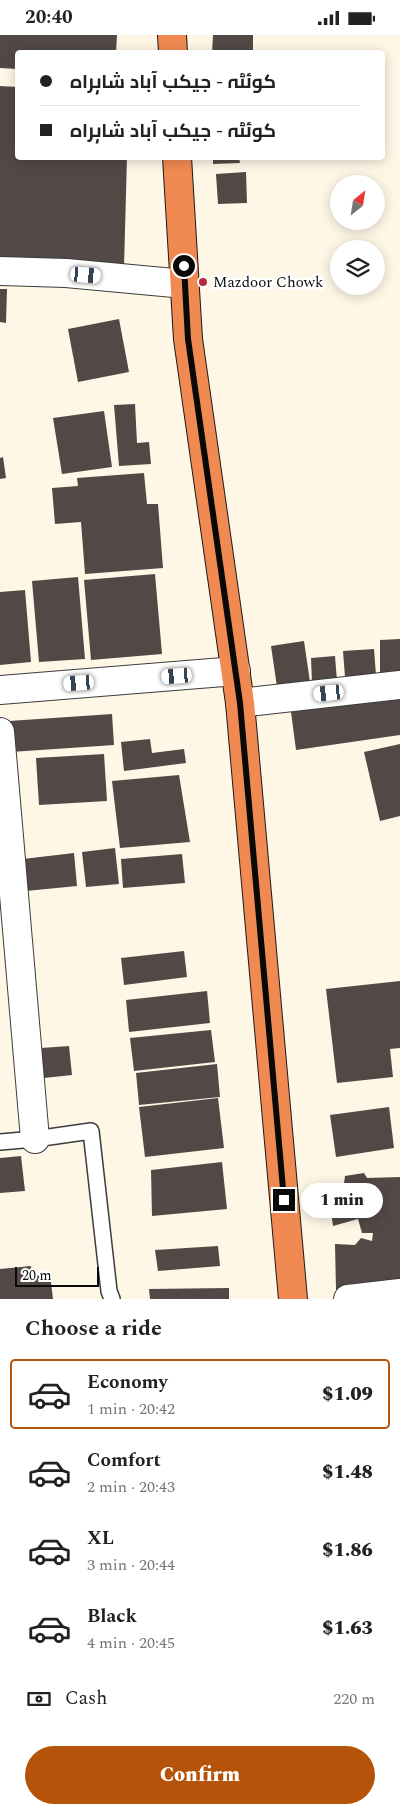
<!DOCTYPE html>
<html lang="en">
<head>
<meta charset="utf-8">
<style>
	body { margin:0; font-family:Spectral,Cairo,serif; background:#f2f2f2; color:#222; height:100vh; display:flex; flex-direction:column; font-size:19px; white-space:nowrap }
	* { box-sizing:border-box; margin:0 }
	p { font-size:16px; color:#767676 }
	.icon { flex:none; width:28px; height:28px; fill:none; stroke:currentColor; stroke-width:2; stroke-linecap:round; stroke-linejoin:round }
	.map { position:relative; height:1264px; overflow:hidden }
	.drawer { display:flex; flex-direction:column; background:#fff; flex:1 }
	.drawer>* { flex:none }
	.top-card { position:absolute; left:15px; top:15px; width:370px; height:110px; border-radius:5px; box-shadow:0 2px 12px #0003; display:grid; align-content:center; height:110px; padding:0 25px; background:#fff }
	.needle { width:32px; rotate:30deg }
	.buttons { position:absolute; left:330px; top:140px; display:grid; gap:10px }
	.buttons a { display:grid; place-items:center; width:55px; height:55px; border-radius:50%; background:#fff; box-shadow:0 2px 12px #0003; font-size:25px }
	.scale { position:absolute; left:15px; bottom:12px; width:84px; box-sizing:border-box; padding-left:5px; border:2px solid #090909; border-top:0; font-size:14px; line-height:18px; white-space:nowrap; color:#090909; -webkit-text-stroke:4px #fff; paint-order:stroke }
	.end { position:absolute; width:22px; height:22px; margin:-11px; border:6px solid #090909; background:#fff; box-shadow:0 0 0 2px #fff }
	.from { border-radius:50% }
	.bubble { position:absolute; height:35px; border-radius:18px; background:#fff; box-shadow:0 2px 12px #0003; font-size:16px; font-weight:800; line-height:35px; text-align:center }
	.car { position:absolute; width:15px; height:30px; margin:-15px -8px; border-radius:6px; box-shadow:0 0 4px 1px #0007; background:linear-gradient(#fff 24%,#345 0 40%,#fff 0 76%,#345 0 86%,#fff 0) }
	.top-card b { display:flex; align-items:center; gap:18px; height:48px; font-size:19px }
	.top-card b+b { border-top:1px solid #e0e0e0 }
	.top-card i { width:12px; height:12px; background:#222 }
	ul { padding:0; list-style:none }
	li { display:flex; align-items:center; gap:15px; height:70px; margin:0 10px 8px; padding:0 15px; border:2px solid transparent; border-radius:5px }
	li div { flex:1 }
	li b { display:block; font-size:19px }
	li em { font-style:normal; font-weight:800 }
	li.on { border-color:#b45309 }
	li>.icon { width:45px; height:45px; stroke-width:1.5 }
	h2 { padding:0 25px; font-size:22px; line-height:60px }
	.pay { display:flex; align-items:center; gap:12px; height:55px; padding:0 25px; font-size:19px }
	.pay p { margin-inline-start:auto }
	.action { display:flex; gap:10px; margin-top:auto; padding:10px 25px }
	.action a { flex:1; height:58px; border-radius:30px; background:#b45309; color:#fff; font-size:20px; font-weight:800; line-height:58px; text-align:center }
	.status { display:flex; justify-content:space-between; align-items:center; height:35px; padding:0 25px; background:#fff; direction:ltr }
	.status svg { height:14px; fill:currentColor }
	.map>svg:first-child { display:block }
	.building { fill:#524946 }
	.lines { fill:none; stroke-linecap:round; stroke-linejoin:round }
	.lane-casing { stroke:#3c3c3c; stroke-width:18 }
	.street-casing { stroke:#3c3c3c; stroke-width:30 }
	.highway-casing { stroke:#1a1a1a; stroke-width:30 }
	.lane { stroke:#fff; stroke-width:15 }
	.street { stroke:#fff; stroke-width:28 }
	.highway { stroke:#f18a52; stroke-width:28 }
	.route { stroke:#090909; stroke-width:6 }
	.poi-dot { fill:#b4273d; stroke:#fff; stroke-width:2 }
	.labels { text-anchor:middle; dominant-baseline:central; stroke-width:5; stroke-linejoin:round; paint-order:stroke }
	.poi-label { font-size:15px; fill:#090909; stroke:#fff; text-anchor:start }
</style>
</head>
<body>
<div class="status"><b>20:40</b><svg viewBox="0 0 49 12"><path d="M0 12V9h3v3zM5 12V6h3v6zM10 12V3h3v9zM15 12V0h3v12zM26 1h20v11H26zM47 4h2v5h-2z"/></svg></div>
<div class="map">
<svg width="400" height="1264" viewBox="0 0 400 1264">
	<rect width="100%" height="100%" fill="#fef7e6"/>
	<g class="building">
		<polygon points="0,0 117,0 116,18 18,18 18,34 0,33"/>
		<polygon points="213,0 253,0 253,18 212,18"/>
		<polygon points="0,51 18,52 18,122 127,122 124,232 0,228"/>
		<polygon points="213,122 239,122 240,128 213,129"/>
		<polygon points="246,137 247,168 218,169 216,139"/>
		<polygon points="0,254 7,254 6,288 0,287"/>
		<polygon points="119,284 129,337 78,347 68,294"/>
		<polygon points="135,369 137,408 149,407 151,429 119,431 114,370"/>
		<polygon points="104,376 112,432 62,439 53,383"/>
		<polygon points="3,422 6,443 0,444 0,423"/>
		<polygon points="144,438 147,469 158,469 163,533 85,539 81,487 55,489 52,453 78,451 77,443"/>
		<polygon points="155,539 162,619 91,625 84,545"/>
		<polygon points="78,542 85,624 39,627 32,546"/>
		<polygon points="25,555 31,627 0,630 0,557"/>
		<polygon points="400,604 400,638 380,638 380,605"/>
		<polygon points="304,606 310,647 277,652 271,611"/>
		<polygon points="374,614 376,640 345,642 343,616"/>
		<polygon points="335,621 337,646 312,648 311,623"/>
		<polygon points="400,662 400,700 296,715 291,677"/>
		<polygon points="112,679 114,710 11,717 9,686"/>
		<polygon points="150,704 152,718 184,714 186,728 124,736 121,707"/>
		<polygon points="400,709 400,781 380,786 364,717"/>
		<polygon points="104,719 107,766 39,770 36,723"/>
		<polygon points="179,740 190,807 120,813 112,746"/>
		<polygon points="115,813 119,849 86,852 82,817"/>
		<polygon points="74,818 77,851 26,856 23,824"/>
		<polygon points="182,819 185,848 123,853 121,824"/>
		<polygon points="184,916 187,942 124,950 121,923"/>
		<polygon points="400,946 400,1013 390,1014 393,1042 337,1048 326,954"/>
		<polygon points="207,956 210,988 129,997 126,965"/>
		<polygon points="211,995 215,1027 134,1036 130,1003"/>
		<polygon points="69,1011 72,1040 44,1043 41,1013"/>
		<polygon points="217,1029 220,1062 139,1070 136,1038"/>
		<polygon points="218,1063 224,1113 145,1122 139,1072"/>
		<polygon points="389,1072 394,1113 336,1122 330,1080"/>
		<polygon points="21,1121 25,1156 0,1158 0,1123"/>
		<polygon points="222,1127 227,1174 152,1181 151,1135"/>
		<polygon points="364,1138 367,1143 400,1142 400,1254 336,1255 335,1209 355,1210 361,1203 372,1206 373,1198 362,1198 358,1184 333,1191 328,1154 344,1148 345,1141"/>
		<polygon points="218,1211 220,1231 158,1236 155,1215"/>
		<polygon points="31,1231 32,1241 50,1239 53,1264 0,1264 0,1234"/>
		<polygon points="229,1253 229,1264 150,1264 149,1254"/>
	</g>
	<g class="lines">
		<defs>
			<polyline id="lane" points="0,1107 35,1104 91,1096 109,1256 112,1264"/>
			<g id="street">
				<polyline points="0,236 66,238 185,249"/>
				<polyline points="0,655 236,636"/>
				<polyline points="240,668 400,650"/>
				<polyline points="0,697 35,1104"/>
				<polyline points="348,1264 400,1258"/>
			</g>
			<g id="highway">
				<polyline points="172,0 173,18"/>
				<polyline points="177,122 188,304 240,668 293,1264"/>
			</g>
		</defs>
		<use href="#lane" class="lane-casing"/>
		<use href="#street" class="street-casing"/>
		<use href="#highway" class="highway-casing"/>
		<use href="#lane" class="lane"/>
		<use href="#street" class="street"/>
		<use href="#highway" class="highway"/>
	</g>
	<g class="lines">
		<polyline class="route" points="184,231 188,304 240,668 284,1165"/>
	</g>
	<circle class="poi-dot" cx="203" cy="247" r="5"/>
	<g class="labels">
		<g class="poi-label">
			<text x="213" y="247">Mazdoor Chowk</text>
		</g>
	</g>
</svg>
<div class="buttons">
<a><svg class="needle" viewBox="-14 -14 28 28"><path d="M0-13l5 13h-10z" fill="#e53935"/><path d="M0 13l5-13h-10z" fill="#767676"/></svg></a>
<a><svg class="icon" aria-label="layers" viewBox="0 0 24 24"><path d="M12 4l9 5-9 5-9-5zM3 14l9 5 9-5"/></svg></a>
</div>
<div class="scale">20 m</div>
<i class="end from" style="left:184px;top:231px"></i>
<i class="end" style="left:284px;top:1165px"></i>
<div class="bubble" style="left:301px;top:1148px;width:82px">1 min</div>
<i class="car" style="left:86px;top:240px;rotate:95deg"></i>
<i class="car" style="left:177px;top:641px;rotate:266deg"></i>
<i class="car" style="left:79px;top:648px;rotate:266deg"></i>
<i class="car" style="left:329px;top:658px;rotate:264deg"></i>
<div class="top-card">
<b><i class="from"></i>کوئٹہ - جیکب آباد شاہراہ</b>
<b><i></i>کوئٹہ - جیکب آباد شاہراہ</b>
</div>
</div>
<section class="drawer">
<h2>Choose a ride</h2>
<ul>
<li class="on"><svg class="icon" aria-label="car" viewBox="0 0 24 24"><path d="M5 17H2v-5l4-1 3-4h7l3 4 3 1v5h-3M9 17h6M6 11h13"/><circle cx="7" cy="17" r="2"/><circle cx="17" cy="17" r="2"/></svg><div><b>Economy</b><p>1 min · 20:42</p></div><em>$1.09</em></li>
<li><svg class="icon" aria-label="car" viewBox="0 0 24 24"><path d="M5 17H2v-5l4-1 3-4h7l3 4 3 1v5h-3M9 17h6M6 11h13"/><circle cx="7" cy="17" r="2"/><circle cx="17" cy="17" r="2"/></svg><div><b>Comfort</b><p>2 min · 20:43</p></div><em>$1.48</em></li>
<li><svg class="icon" aria-label="car" viewBox="0 0 24 24"><path d="M5 17H2v-5l4-1 3-4h7l3 4 3 1v5h-3M9 17h6M6 11h13"/><circle cx="7" cy="17" r="2"/><circle cx="17" cy="17" r="2"/></svg><div><b>XL</b><p>3 min · 20:44</p></div><em>$1.86</em></li>
<li><svg class="icon" aria-label="car" viewBox="0 0 24 24"><path d="M5 17H2v-5l4-1 3-4h7l3 4 3 1v5h-3M9 17h6M6 11h13"/><circle cx="7" cy="17" r="2"/><circle cx="17" cy="17" r="2"/></svg><div><b>Black</b><p>4 min · 20:45</p></div><em>$1.63</em></li>
</ul>
<div class="pay"><svg class="icon" aria-label="cash" viewBox="0 0 24 24"><path d="M3 7h18v10H3z"/><circle cx="12" cy="12" r="2"/></svg>Cash<p>220 m</p></div>
<div class="action"><a>Confirm</a></div>
</section>
</body>
</html>
